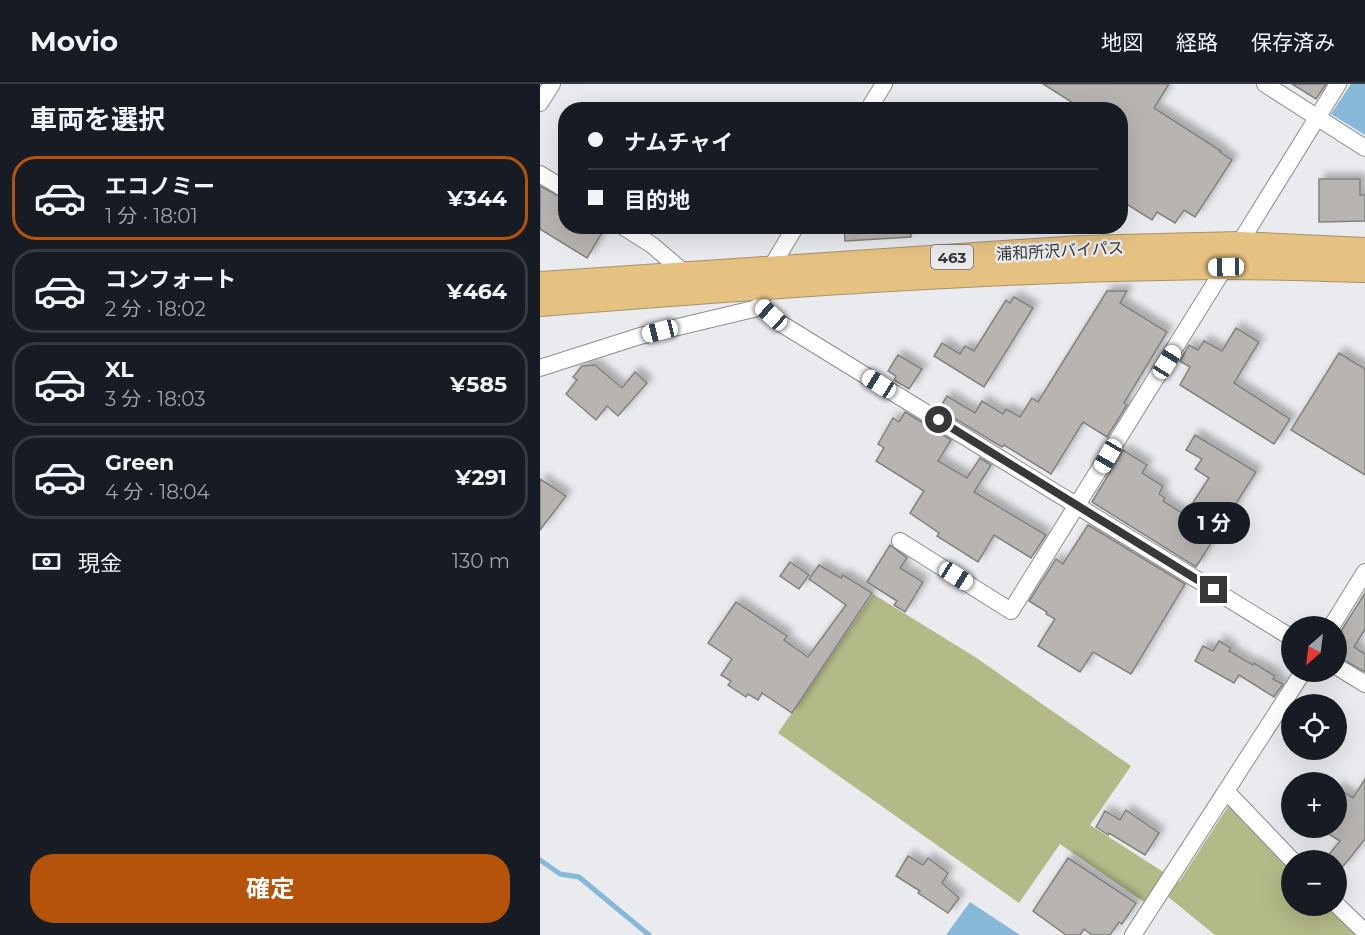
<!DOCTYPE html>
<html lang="ja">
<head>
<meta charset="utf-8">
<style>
	body { margin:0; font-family:Montserrat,"Noto Sans JP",sans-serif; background:#242831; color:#f1f3f6; height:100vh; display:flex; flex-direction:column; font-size:22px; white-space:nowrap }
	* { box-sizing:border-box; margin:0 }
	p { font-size:20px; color:#9ea1a6 }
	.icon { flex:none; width:33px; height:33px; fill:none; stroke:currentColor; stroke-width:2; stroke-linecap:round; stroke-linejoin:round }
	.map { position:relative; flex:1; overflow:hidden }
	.drawer { display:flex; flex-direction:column; background:#171b24; width:540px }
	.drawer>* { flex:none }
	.guide { position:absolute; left:18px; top:18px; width:570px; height:132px; border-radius:24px; box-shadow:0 6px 24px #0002; display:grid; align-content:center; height:132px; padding:0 30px; background:#171b24 }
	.needle { width:39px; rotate:208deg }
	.fabs { position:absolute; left:741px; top:532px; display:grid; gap:12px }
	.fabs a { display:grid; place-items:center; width:66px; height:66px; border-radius:50%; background:#171b24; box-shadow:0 6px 24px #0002; font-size:30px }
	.end { position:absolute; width:27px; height:27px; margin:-14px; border:8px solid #38383a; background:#fff; box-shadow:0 0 0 3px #fff }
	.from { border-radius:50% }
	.bubble { position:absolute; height:42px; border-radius:21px; background:#171b24; box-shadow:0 6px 24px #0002; font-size:20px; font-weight:700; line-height:42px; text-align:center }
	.car { position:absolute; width:18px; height:36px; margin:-18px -9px; border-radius:8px; box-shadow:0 0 4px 2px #0007; background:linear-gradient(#fff 24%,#345 0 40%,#fff 0 76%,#345 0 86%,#fff 0) }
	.guide b { display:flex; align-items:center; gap:21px; height:57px; font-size:22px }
	.guide b+b { border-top:2px solid #363941 }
	.guide i { width:15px; height:15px; background:#f1f3f6 }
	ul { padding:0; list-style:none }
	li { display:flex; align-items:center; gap:18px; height:84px; margin:0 12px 9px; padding:0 18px; border:3px solid #363941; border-radius:24px }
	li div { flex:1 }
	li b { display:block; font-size:22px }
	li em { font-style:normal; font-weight:700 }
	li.selected { border-color:#b45309 }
	li>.icon { width:54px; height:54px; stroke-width:1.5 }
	h2 { padding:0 30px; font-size:27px; line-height:72px }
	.pay { display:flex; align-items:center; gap:15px; height:66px; padding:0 30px; font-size:22px }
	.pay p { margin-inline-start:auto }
	.primary-button { display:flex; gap:12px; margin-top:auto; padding:12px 30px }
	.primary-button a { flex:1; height:69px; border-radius:24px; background:#b45309; color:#fff; font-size:24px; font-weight:700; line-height:69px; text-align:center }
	header { display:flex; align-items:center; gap:36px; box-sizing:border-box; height:84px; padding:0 30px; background:#171b24; border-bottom:2px solid #363941 }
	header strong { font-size:28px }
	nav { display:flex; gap:33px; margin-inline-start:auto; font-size:21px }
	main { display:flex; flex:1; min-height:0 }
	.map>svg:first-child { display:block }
	.forest { fill:#b3b987 }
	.water { fill:#87b8d8 }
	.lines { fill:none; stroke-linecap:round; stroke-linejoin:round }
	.stream { stroke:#87b8d8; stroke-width:5 }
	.building { fill:#b7b4b1; stroke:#84817e; stroke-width:1.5; filter:url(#shadow) }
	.minor-casing { stroke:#8c8d91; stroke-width:18 }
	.highway-casing { stroke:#a89169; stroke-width:26 }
	.minor { stroke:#fff; stroke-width:16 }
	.highway { stroke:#e5c182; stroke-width:24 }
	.route { stroke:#38383a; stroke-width:8 }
	.labels { text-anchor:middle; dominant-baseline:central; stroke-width:5; stroke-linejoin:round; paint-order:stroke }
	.shield { fill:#e9ebee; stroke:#6d6e70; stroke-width:1.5 }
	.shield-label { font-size:15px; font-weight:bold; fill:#38383a }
	.street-label { font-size:16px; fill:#38383a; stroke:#e9ebee }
</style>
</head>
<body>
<header>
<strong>Movio</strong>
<nav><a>地図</a><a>経路</a><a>保存済み</a></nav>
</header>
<main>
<section class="drawer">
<h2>車両を選択</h2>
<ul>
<li class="selected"><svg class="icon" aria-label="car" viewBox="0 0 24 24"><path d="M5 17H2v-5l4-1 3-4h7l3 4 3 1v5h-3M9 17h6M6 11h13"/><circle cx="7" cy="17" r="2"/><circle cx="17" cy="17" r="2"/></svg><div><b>エコノミー</b><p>1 分 · 18:01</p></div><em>¥344</em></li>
<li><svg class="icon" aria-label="car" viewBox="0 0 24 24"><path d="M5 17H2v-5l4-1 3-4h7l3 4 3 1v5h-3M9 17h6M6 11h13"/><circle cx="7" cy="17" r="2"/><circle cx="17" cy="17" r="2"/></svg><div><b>コンフォート</b><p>2 分 · 18:02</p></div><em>¥464</em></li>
<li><svg class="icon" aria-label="car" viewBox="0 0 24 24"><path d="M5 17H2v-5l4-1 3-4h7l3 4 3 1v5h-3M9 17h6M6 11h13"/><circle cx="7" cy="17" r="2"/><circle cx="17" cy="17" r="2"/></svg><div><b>XL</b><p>3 分 · 18:03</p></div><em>¥585</em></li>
<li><svg class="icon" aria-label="car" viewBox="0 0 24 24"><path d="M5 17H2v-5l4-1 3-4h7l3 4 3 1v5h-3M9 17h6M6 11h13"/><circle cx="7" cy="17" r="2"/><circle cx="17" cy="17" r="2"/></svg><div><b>Green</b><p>4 分 · 18:04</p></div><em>¥291</em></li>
</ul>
<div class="pay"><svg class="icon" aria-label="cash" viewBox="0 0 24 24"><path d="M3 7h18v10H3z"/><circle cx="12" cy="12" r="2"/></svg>現金<p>130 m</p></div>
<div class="primary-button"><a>確定</a></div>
</section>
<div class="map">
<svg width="825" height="851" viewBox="0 0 825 851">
	<defs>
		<filter id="shadow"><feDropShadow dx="5.5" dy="-5.5" stdDeviation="3" flood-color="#0004"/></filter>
	</defs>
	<rect width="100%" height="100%" fill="#e9ebee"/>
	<polygon class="forest" points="333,510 435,573 591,682 550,741 639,798 689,721 751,779 752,822 792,822 820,851 675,851 627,812 604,818 520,760 479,819 238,649"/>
	<g class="water">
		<polygon points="811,0 825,0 825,51 791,30"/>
		<polygon points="430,818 480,851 406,851"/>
	</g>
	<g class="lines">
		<polyline class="stream" points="0,776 20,790 39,793 109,851"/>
	</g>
	<g class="building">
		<polygon points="503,0 629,0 614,24 681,67 680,68 692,76 655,133 644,126 635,139 617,128 612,136 580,116 580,26 544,26"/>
		<polygon points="752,0 786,0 776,15"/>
		<polygon points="779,95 820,95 820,111 825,111 825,137 779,138"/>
		<polygon points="0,102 26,116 26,142 66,142 47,174 0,145"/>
		<polygon points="304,142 371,142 371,153 305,157"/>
		<polygon points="567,207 587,207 580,219 627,248 584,319 587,321 567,353 543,338 511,390 464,361 462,363 399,325 407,312 435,329 442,317 463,330 466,325 480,333 492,314 498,318"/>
		<polygon points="474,213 493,224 444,303 394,272 402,259 420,270 425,262 434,267 466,216 470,219"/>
		<polygon points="696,244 719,258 694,299 750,335 734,360 640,301 650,283 640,277 649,261 658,266 664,257 682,267"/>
		<polygon points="799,269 825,285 825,391 751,346"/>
		<polygon points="358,271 382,285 369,305 354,296 356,292 348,287"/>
		<polygon points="55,281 82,304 95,288 107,299 78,332 67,322 56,336 26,310 37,296 33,293 42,282"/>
		<polygon points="365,328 411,356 398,377 427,394 440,374 451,381 434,408 506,451 491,474 454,451 438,478 397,452 399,449 370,429 384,407 336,377 344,364 338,360 353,334 359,338"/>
		<polygon points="655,351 716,388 656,483 552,418 583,366 607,381 602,389 623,402 619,410 625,414 623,417 645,431 669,394 655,385 662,375 646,366"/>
		<polygon points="0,395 26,412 0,446"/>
		<polygon points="548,441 645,500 591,590 553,568 540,588 498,562 515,535 506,530 507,528 489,517 516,475 523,480"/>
		<polygon points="350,461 367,474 360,484 383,498 365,528 354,521 357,517 327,498"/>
		<polygon points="250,478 269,491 259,505 240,492"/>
		<polygon points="279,481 301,494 303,491 332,509 252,629 222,609 218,616 208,610 206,613 188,601 191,597 181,591 192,575 168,559 196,518 247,552 244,556 268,573 306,521 269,495"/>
		<polygon points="825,509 825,545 814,563 825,570 825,588 796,572 796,555"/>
		<polygon points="679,557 691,564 689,567 713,581 714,579 735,592 733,595 743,600 734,613 699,591 694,599 655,577 663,562 673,567"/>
		<polygon points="825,695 825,755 801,785 796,781 796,777 792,777 787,773 800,757 779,744 796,744 796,703 813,714"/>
		<polygon points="586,726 619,749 605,771 569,749 568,751 556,743 565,727 580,736"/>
		<polygon points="368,772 383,781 388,774 408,789 402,799 419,814 408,829 378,809 380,807 356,792"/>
		<polygon points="528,774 596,819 582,840 579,838 570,851 552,851 544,845 540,851 526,851 493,827"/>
	</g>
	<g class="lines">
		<defs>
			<g id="minor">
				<polyline points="725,0 825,64"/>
				<polyline points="0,19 12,0"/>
				<polyline points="328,26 344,0"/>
				<polyline points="0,90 26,106"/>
				<polyline points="82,142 112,161 147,191"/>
				<polyline points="256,142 219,203 222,223 240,239 752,554"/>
				<polyline points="699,160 798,0"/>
				<polyline points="0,284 100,252 222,223"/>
				<polyline points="360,457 471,527 685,183"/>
				<polyline points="791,543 825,488"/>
				<polyline points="796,582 825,600"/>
				<polyline points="687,708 753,777"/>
				<polyline points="796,820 825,848"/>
				<polyline points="593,851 763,588"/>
			</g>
			<g id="highway">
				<polyline points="0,200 540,164 699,160 825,166"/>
				<path d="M0,220C228,202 456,185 684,183C731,183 778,185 825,186"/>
			</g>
		</defs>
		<use href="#minor" class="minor-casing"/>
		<use href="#highway" class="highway-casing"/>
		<use href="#minor" class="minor"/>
		<use href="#highway" class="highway"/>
	</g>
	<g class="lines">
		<polyline class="route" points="399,336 674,506"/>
	</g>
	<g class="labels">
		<rect class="shield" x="391" y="161" width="42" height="24" rx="4.5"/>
		<g class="shield-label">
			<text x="412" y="173">463</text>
		</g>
		<g class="street-label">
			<text transform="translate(520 167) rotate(-3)">浦和所沢バイパス</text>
		</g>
	</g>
</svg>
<div class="fabs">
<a><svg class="needle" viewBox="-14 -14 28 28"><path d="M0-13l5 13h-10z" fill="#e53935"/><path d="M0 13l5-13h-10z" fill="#9ea1a6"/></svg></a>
<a><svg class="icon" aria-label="locate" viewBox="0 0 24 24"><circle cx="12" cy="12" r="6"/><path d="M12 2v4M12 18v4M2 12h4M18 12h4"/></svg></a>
<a>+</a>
<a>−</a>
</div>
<i class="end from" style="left:399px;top:336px"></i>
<i class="end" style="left:674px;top:506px"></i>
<div class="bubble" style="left:638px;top:418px;width:72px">1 分</div>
<i class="car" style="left:686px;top:183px;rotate:269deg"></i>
<i class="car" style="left:231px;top:231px;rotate:312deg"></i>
<i class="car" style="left:120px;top:247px;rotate:256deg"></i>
<i class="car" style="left:627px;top:278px;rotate:32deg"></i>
<i class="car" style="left:339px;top:300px;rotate:302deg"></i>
<i class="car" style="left:568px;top:372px;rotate:210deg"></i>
<i class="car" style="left:416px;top:492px;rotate:122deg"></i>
<div class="guide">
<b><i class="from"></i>ナムチャイ</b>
<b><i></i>目的地</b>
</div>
</div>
</main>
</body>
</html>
